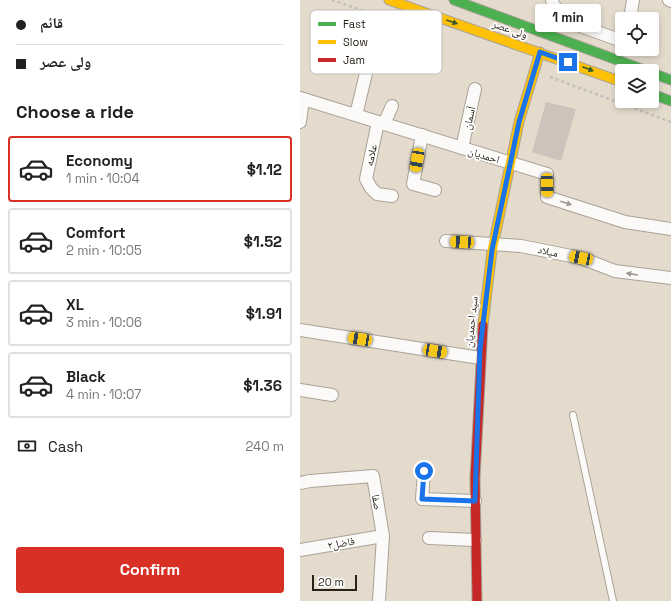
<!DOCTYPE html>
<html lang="en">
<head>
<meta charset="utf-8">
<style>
	body { margin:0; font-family:"Space Grotesk","Noto Naskh Arabic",sans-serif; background:#f2f2f2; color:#222; height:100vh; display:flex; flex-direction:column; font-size:15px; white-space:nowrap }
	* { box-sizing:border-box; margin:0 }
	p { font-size:13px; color:#767676 }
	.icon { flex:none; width:22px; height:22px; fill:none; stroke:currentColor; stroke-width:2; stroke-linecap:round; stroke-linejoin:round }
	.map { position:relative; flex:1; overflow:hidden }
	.panel { display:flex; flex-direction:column; background:#fff; width:300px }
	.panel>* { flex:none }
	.guide { display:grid; align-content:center; height:88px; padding:0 16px; background:#fff }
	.fabs { position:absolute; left:315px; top:12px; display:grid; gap:8px }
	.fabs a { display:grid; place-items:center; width:44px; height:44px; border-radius:4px; background:#fff; box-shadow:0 2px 6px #0003; font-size:20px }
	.scale { position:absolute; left:12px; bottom:10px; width:45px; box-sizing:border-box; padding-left:4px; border:2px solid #282219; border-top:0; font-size:11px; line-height:14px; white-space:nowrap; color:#282219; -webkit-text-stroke:3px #fff; paint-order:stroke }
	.end { position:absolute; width:18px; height:18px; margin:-9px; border:5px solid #1a73e8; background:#fff; box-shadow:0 0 0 2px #fff }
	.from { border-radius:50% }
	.bubble { position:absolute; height:28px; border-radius:4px; background:#fff; box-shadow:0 2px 6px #0003; font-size:13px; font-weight:800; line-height:28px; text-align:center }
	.car { position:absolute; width:12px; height:24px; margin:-12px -6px; border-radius:5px; box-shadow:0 0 3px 1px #0007; background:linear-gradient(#f5c518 24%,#345 0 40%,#f5c518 0 76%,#345 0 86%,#f5c518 0) }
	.guide b { display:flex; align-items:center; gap:14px; height:38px; font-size:15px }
	.guide b+b { border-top:1px solid #e0e0e0 }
	.guide i { width:10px; height:10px; background:#222 }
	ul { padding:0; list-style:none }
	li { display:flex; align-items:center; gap:12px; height:66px; margin:0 8px 6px; padding:0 8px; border:2px solid #e0e0e0; border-radius:4px }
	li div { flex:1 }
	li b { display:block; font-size:15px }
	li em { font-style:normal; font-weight:800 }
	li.selected { border-color:#d93025 }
	li>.icon { width:36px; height:36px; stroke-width:1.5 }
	h2 { padding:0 16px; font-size:18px; line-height:48px }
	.pay { display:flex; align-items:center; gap:10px; height:44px; padding:0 16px; font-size:15px }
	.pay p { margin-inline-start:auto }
	.primary-button { display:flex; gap:8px; margin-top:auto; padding:8px 16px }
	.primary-button a { flex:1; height:46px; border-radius:4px; background:#d93025; color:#fff; font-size:16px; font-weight:800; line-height:46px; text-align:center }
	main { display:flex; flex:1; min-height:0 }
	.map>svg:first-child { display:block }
	.building { fill:#cdc3bb }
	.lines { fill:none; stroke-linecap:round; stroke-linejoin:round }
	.lane-casing { stroke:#a9a297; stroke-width:8 }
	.street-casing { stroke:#a9a297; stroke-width:14 }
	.fast-casing { stroke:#a9a297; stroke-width:11 }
	.slow-casing { stroke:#a9a297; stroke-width:11 }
	.jam-casing { stroke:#a9a297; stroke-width:11 }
	.path { stroke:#c3bfbc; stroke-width:2.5; stroke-dasharray:3 3; stroke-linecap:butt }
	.lane { stroke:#fbfaf8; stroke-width:6 }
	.street { stroke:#fbfaf8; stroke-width:12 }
	.fast { stroke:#4caf50; stroke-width:9 }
	.slow { stroke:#ffc107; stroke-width:9 }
	.jam { stroke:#c62828; stroke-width:9 }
	.oneway { fill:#365a2f }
	.oneway2 { fill:#9c9994 }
	.route { stroke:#1a73e8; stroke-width:5 }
	.labels { text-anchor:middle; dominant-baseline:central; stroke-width:3.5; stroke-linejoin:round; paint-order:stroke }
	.street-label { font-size:11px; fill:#282219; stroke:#fff }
	.key { fill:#fff; stroke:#bebdba; stroke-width:1 }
	.key-label { font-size:11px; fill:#282219 }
</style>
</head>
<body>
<main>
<section class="panel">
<div class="guide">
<b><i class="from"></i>قائم</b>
<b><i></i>ولی عصر</b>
</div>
<h2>Choose a ride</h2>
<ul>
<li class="selected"><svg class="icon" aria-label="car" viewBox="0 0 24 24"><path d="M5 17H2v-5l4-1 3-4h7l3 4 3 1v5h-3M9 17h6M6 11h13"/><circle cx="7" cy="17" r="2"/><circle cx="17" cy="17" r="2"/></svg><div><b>Economy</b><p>1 min · 10:04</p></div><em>$1.12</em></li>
<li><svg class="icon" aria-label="car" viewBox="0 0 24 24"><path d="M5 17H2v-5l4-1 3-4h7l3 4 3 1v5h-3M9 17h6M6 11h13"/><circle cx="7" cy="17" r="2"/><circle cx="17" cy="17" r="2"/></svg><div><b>Comfort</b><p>2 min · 10:05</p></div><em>$1.52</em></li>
<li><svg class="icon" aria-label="car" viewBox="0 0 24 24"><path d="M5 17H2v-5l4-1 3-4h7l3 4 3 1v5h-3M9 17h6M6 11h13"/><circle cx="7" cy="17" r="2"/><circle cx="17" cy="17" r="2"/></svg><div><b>XL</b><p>3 min · 10:06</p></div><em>$1.91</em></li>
<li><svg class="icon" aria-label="car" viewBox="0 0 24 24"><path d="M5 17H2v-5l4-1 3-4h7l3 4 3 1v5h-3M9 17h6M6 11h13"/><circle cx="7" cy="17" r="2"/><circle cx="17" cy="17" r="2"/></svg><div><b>Black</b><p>4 min · 10:07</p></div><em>$1.36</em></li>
</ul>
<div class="pay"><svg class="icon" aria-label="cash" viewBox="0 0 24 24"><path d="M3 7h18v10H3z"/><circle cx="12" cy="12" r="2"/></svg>Cash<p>240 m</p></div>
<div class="primary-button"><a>Confirm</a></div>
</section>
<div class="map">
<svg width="371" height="601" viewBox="0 0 371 601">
	<rect width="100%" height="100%" fill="#e4dbcd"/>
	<polygon class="building" points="246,102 276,109 261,161 232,152"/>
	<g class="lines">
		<defs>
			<polyline id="lane" points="273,415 313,601"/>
			<g id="street">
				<polyline points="252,0 253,4 264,20 322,41"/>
				<polyline points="369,0 371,1"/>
				<polyline points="330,19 333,0"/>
				<polyline points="0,98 247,174 247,197 325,222 371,229"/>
				<polyline points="56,115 67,69"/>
				<polyline points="0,122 3,99"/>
				<polyline points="78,122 66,179 71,188 77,194 92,196"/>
				<polyline points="84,124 92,106"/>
				<polyline points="122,135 113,184 135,190"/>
				<polyline points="162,148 175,89"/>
				<polyline points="146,241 221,246 281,258 315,271 371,278"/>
				<polyline points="0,330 180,358"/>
				<polyline points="0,390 32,395"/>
				<polyline points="124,471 122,499 175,501"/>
				<polyline points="0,483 10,481 73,476 83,536 79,601"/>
				<polyline points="129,538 175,540"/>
				<polyline points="0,550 83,536"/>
			</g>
			<g id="fast">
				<polyline points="154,0 347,71"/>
				<polyline points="352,73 371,80"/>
				<polyline points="352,94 371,101"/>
			</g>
			<g id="slow">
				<polyline points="89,0 322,82"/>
				<polyline points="183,325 192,251 219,122 240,52"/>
			</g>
			<polyline id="jam" points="177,601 175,478 183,325"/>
		</defs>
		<use href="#lane" class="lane-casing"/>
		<use href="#street" class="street-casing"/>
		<use href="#fast" class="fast-casing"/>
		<use href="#slow" class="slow-casing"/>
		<use href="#jam" class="jam-casing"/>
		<g class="path">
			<polyline points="32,0 85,18"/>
			<polyline points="250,77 371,122"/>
		</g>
		<use href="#lane" class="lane"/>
		<use href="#street" class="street"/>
		<use href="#fast" class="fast"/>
		<use href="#slow" class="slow"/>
		<use href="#jam" class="jam"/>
	</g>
	<defs><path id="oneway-solid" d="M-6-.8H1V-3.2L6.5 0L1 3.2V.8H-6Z"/></defs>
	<g class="oneway">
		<use href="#oneway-solid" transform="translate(152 22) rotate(19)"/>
		<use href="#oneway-solid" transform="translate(288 69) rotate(21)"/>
	</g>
	<g class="oneway2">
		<use href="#oneway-solid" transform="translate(266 203) rotate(18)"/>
		<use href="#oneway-solid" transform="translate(332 274) rotate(-171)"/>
	</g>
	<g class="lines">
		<polyline class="route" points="124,471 122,499 175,501 180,349 192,250 219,122 240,52 268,62"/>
	</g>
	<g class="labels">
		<g class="street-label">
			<text transform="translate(210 29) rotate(19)">ولی عصر</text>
			<text transform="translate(169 118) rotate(-77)">آسمان</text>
			<text transform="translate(71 155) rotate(-78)">علامه</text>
			<text transform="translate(184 155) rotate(17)">احمدیان</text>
			<text transform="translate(248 251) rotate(12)">میلاد</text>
			<text transform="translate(171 322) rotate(-84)">سید احمدیان</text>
			<text transform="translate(77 502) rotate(81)">صفا</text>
			<text transform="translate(41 543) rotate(-10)">فاضل۲</text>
		</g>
	</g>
	<rect x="10" y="10" width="132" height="64" rx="6" class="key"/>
	<rect x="18" y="22" width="18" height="4" fill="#4caf50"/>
	<rect x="18" y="40" width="18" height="4" fill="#ffc107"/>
	<rect x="18" y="58" width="18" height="4" fill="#c62828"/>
	<g class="key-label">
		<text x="43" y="28">Fast</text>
		<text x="43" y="46">Slow</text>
		<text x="43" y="64">Jam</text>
	</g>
</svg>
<div class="fabs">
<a><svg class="icon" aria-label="locate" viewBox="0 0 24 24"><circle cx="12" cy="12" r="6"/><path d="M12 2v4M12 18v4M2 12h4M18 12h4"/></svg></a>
<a><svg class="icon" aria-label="layers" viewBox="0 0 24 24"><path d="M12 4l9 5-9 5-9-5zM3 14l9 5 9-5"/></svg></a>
</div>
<div class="scale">20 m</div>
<i class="end from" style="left:124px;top:471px"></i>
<i class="end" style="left:268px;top:62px"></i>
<div class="bubble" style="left:235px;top:4px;width:66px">1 min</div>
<i class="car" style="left:117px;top:160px;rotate:190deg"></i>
<i class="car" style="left:247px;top:185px;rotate:179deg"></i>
<i class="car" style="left:162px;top:242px;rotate:273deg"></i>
<i class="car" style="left:281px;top:258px;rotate:281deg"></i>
<i class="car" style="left:60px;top:339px;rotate:279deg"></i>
<i class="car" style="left:135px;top:351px;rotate:99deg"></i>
</div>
</main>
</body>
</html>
